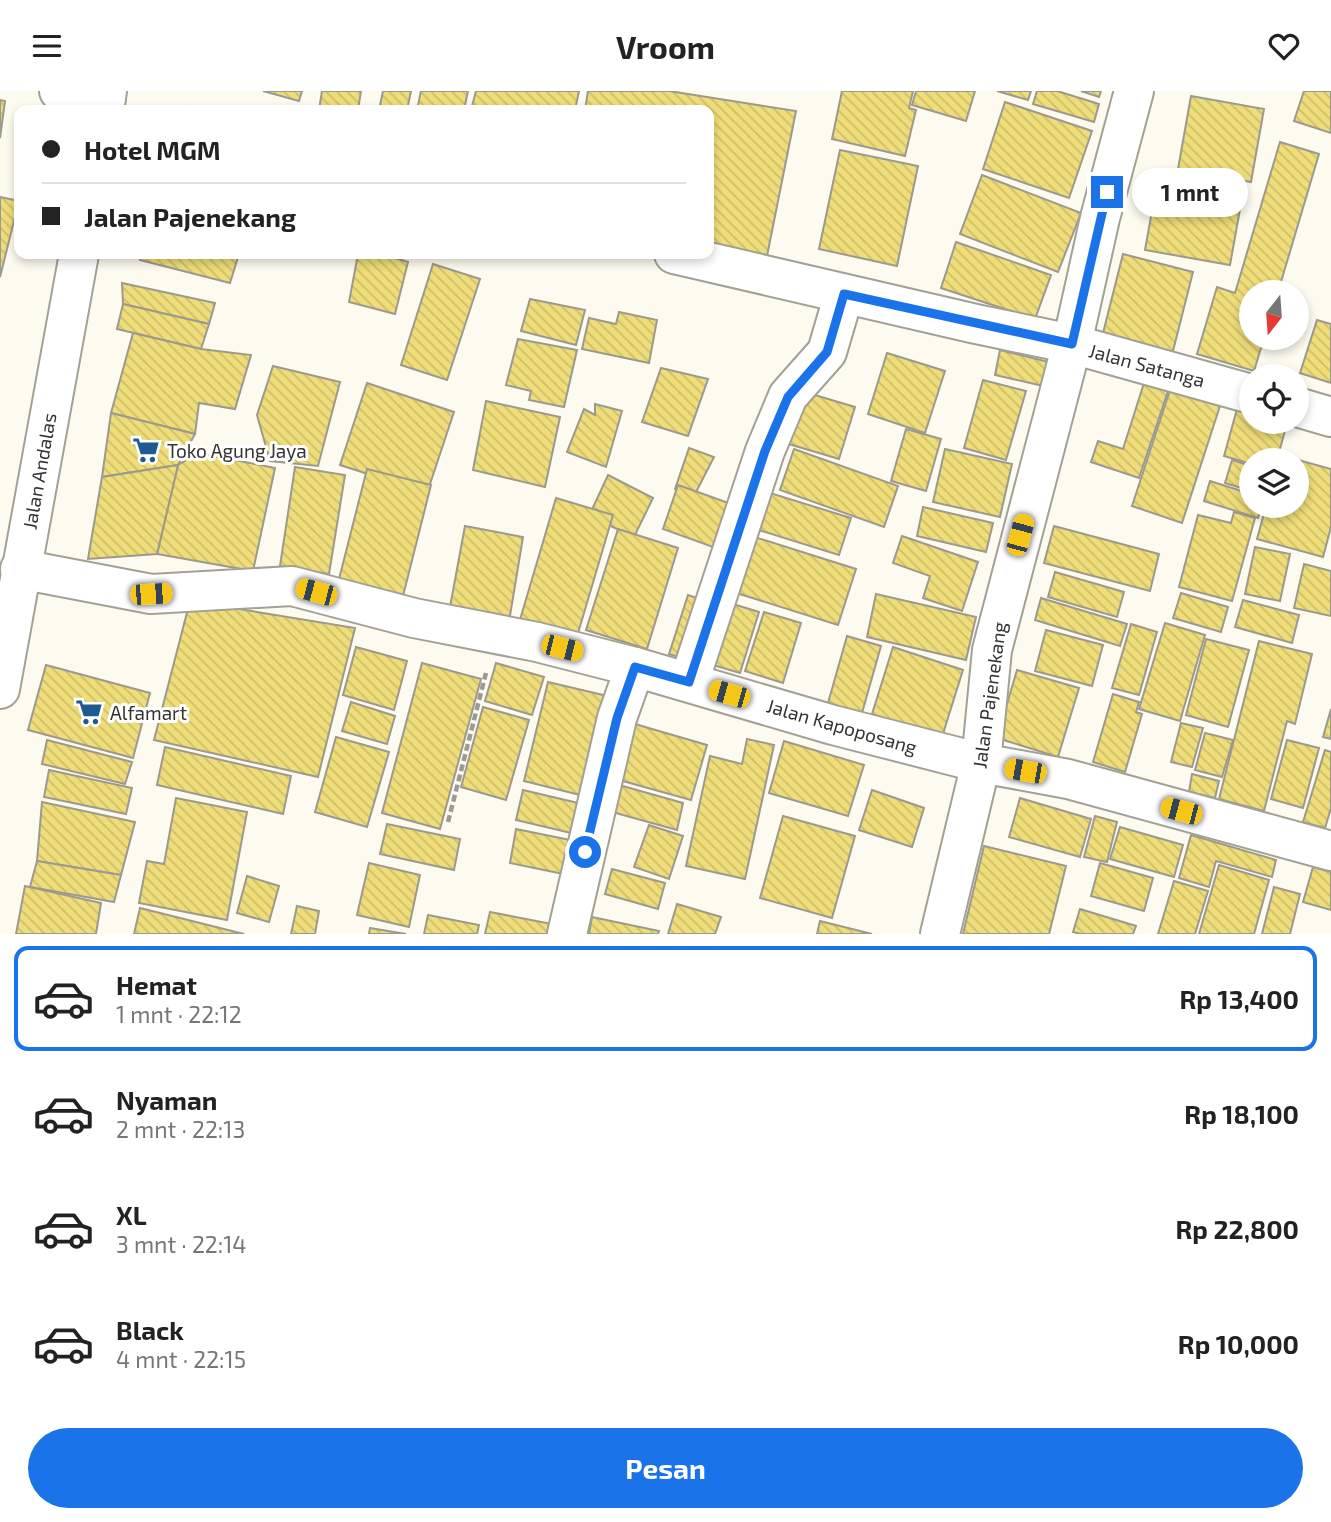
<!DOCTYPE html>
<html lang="id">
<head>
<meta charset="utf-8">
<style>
	body { margin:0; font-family:"Exo 2",sans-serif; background:#f6f6f6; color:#222; height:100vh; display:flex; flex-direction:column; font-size:26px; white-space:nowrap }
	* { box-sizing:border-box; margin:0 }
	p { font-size:23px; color:#767676 }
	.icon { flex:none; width:38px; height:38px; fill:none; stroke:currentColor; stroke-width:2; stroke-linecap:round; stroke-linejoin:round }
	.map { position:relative; height:843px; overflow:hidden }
	.details { display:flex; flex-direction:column; background:#fff; flex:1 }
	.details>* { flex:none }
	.top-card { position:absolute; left:14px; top:14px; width:700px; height:154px; border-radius:14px; box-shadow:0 4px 10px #0003; display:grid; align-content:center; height:154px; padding:0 28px; background:#fff }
	.needle { width:46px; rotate:197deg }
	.buttons { position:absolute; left:1239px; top:189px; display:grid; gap:14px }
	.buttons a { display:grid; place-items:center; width:70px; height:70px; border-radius:50%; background:#fff; box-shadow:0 4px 10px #0003; font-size:35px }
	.end { position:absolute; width:32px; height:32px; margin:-16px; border:9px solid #1a73e8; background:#fff; box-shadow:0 0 0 4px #fff }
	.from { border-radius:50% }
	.bubble { position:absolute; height:49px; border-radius:24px; background:#fff; box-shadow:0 4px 10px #0003; font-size:23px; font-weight:700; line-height:49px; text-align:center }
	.car { position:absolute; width:21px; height:42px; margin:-21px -10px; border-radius:9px; box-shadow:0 0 5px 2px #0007; background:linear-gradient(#f5c518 24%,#345 0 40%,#f5c518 0 76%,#345 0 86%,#f5c518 0) }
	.top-card b { display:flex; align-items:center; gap:24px; height:66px; font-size:26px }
	.top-card b+b { border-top:2px solid #e0e0e0 }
	.top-card i { width:18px; height:18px; background:#222 }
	ul { padding:12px 0 0; list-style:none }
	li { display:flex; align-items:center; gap:21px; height:105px; margin:0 14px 10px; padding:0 14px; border:4px solid transparent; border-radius:14px }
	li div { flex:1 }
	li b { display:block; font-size:26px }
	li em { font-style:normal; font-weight:700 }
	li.current { border-color:#1a73e8 }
	li>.icon { width:63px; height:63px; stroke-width:1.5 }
	.button { display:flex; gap:14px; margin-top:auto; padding:14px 28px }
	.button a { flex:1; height:80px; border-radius:42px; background:#1a73e8; color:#fff; font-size:28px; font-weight:700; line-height:80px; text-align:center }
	header { display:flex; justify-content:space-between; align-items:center; height:91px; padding:0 28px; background:#fff; font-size:32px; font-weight:700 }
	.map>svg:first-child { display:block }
	.building { fill:url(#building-back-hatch); stroke:#9c9a8f; stroke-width:2 }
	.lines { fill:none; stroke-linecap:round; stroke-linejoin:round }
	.street-casing { stroke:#a2a195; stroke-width:42 }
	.secondary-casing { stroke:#a2a195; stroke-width:42 }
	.path { stroke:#9c9b93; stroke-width:4.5; stroke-dasharray:7 3.5; stroke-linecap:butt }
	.street { stroke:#fff; stroke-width:38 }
	.secondary { stroke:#fff; stroke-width:38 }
	.route { stroke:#1a73e8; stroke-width:9 }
	.labels { text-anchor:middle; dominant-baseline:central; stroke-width:6; stroke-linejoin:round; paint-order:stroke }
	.street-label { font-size:19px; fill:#34332f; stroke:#fff }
	.poi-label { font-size:19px; fill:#34332f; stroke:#fff; text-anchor:start }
</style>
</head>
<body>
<header><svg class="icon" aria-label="menu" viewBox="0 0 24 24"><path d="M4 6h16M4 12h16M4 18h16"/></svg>Vroom<svg class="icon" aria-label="heart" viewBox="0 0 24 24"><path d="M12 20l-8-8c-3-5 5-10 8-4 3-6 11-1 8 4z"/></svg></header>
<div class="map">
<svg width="1331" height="843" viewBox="0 0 1331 843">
	<defs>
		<pattern id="building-back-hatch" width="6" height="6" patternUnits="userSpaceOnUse" patternTransform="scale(1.75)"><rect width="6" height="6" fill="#eedd79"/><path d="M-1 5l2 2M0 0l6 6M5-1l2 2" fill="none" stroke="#cdbe69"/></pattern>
	</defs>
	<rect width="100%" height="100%" fill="#fdfbef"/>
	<g class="building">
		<polygon points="263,0 302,0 299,10"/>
		<polygon points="322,0 361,0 358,19 319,19"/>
		<polygon points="383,0 411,0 407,19 379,19"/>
		<polygon points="421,0 468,0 464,19 417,19"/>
		<polygon points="476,0 579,0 575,19 471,19"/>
		<polygon points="588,0 669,0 796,20 767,165 709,151 709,19 585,19"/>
		<polygon points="842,0 913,0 909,17 916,19 905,65 832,48"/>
		<polygon points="916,0 975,0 966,30 912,14"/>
		<polygon points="997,0 1031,0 1028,9"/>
		<polygon points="1037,0 1057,0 1099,13 1094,31 1033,13"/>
		<polygon points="1081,0 1101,0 1099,6"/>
		<polygon points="1304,0 1331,0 1331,42 1294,30"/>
		<polygon points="1191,5 1264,18 1251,91 1178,78"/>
		<polygon points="0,9 5,10 0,47"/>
		<polygon points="1005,11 1092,40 1069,107 983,78"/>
		<polygon points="191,15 215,19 191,19"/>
		<polygon points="1280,51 1319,63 1278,201 1251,201 1251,247 1264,247 1254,280 1197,263 1217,196 1235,202"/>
		<polygon points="840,59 918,75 897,175 819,158"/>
		<polygon points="1159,81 1244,96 1230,174 1145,159"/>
		<polygon points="982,84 1081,122 1058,181 960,143"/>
		<polygon points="0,106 19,110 0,186"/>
		<polygon points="956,151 1051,184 1035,228 941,197"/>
		<polygon points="141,163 221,163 238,166 230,192 140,169"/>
		<polygon points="358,163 382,163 408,171 395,223 349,211"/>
		<polygon points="1123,163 1193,181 1172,264 1102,246"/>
		<polygon points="433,173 480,188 447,289 401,274"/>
		<polygon points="122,192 215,212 209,233 123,213"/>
		<polygon points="530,208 585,219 576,254 521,240"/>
		<polygon points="123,213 209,233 201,258 117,238"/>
		<polygon points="619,221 657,229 649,272 582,258 589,227 616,233"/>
		<polygon points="1317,229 1331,233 1331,292 1300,282"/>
		<polygon points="133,242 201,258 251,264 235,318 199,312 195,343 111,322"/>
		<polygon points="518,248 577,259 564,316 529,309 531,300 506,294"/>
		<polygon points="1000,259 1057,273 1052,297 995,284"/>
		<polygon points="887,262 945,280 925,342 868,323"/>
		<polygon points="273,275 340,291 318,375 270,370 257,324"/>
		<polygon points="661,277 708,288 688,345 642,331"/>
		<polygon points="983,289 1026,300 1006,369 964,357"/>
		<polygon points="367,292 454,321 427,402 340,374"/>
		<polygon points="1144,292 1168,300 1139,387 1091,371 1098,350 1123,358"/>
		<polygon points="798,299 855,316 839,368 782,351"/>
		<polygon points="1170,299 1220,315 1182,432 1132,415"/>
		<polygon points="486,310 560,326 545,396 473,379"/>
		<polygon points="595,313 622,320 606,376 567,361 584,318 595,324"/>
		<polygon points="1237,318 1251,322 1251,331 1287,332 1277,369 1251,369 1251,373 1224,365"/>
		<polygon points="111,322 195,343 178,374 102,386"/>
		<polygon points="906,338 941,348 926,400 891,390"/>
		<polygon points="689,357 714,366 694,405 675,398"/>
		<polygon points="794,358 898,395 884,436 780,399"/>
		<polygon points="945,358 1012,373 1000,426 933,411"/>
		<polygon points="199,362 275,377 253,480 157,463 178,374"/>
		<polygon points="1280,364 1331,378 1331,436 1323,466 1257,448 1266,415 1297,415 1297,369 1278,369"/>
		<polygon points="1232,369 1251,375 1251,400 1225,392"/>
		<polygon points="178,374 157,463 88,468 102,386"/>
		<polygon points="295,376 345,384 329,483 280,475"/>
		<polygon points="367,378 431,394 402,509 338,492"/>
		<polygon points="608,384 653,407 634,446 589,425"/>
		<polygon points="1210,390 1251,403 1251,415 1262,415 1258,427 1204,410"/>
		<polygon points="678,394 740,416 724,460 663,438"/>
		<polygon points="757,398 851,427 839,464 746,435"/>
		<polygon points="556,407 613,424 576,549 519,532"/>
		<polygon points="923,416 993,432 986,461 917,445"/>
		<polygon points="1234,421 1255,427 1232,510 1179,496 1198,424 1231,432"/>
		<polygon points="465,435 523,446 507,543 447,532"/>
		<polygon points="1054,435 1159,463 1150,500 1044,472"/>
		<polygon points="618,438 678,457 647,558 586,539"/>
		<polygon points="742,442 856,478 838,534 724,498"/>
		<polygon points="902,445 978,471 962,520 923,507 930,485 893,472"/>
		<polygon points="1255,456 1290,463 1280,510 1245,503"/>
		<polygon points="1304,473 1331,480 1331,525 1294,517"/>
		<polygon points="1055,481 1124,501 1117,526 1048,506"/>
		<polygon points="1181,502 1228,516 1221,541 1173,527"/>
		<polygon points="876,503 976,526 966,569 867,546"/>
		<polygon points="688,504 708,511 689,569 669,563"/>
		<polygon points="1041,507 1127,533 1120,555 1035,529"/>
		<polygon points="1243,509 1299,524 1292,552 1235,536"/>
		<polygon points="190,510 355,537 318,686 154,649"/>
		<polygon points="723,510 759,521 740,582 703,571"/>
		<polygon points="764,521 801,532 783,592 745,580"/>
		<polygon points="1165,532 1205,544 1180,630 1139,618"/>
		<polygon points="1131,533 1157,541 1139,604 1112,597"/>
		<polygon points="1046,539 1103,554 1092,595 1035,580"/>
		<polygon points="847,545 881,555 860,629 826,619"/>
		<polygon points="1206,548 1249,559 1228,636 1186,624"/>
		<polygon points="1259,550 1312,563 1295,633 1287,630 1264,720 1219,708"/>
		<polygon points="356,556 407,570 394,619 343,604"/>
		<polygon points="893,556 963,579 942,646 872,623"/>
		<polygon points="422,572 481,588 440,738 382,722"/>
		<polygon points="496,572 544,586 532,624 485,610"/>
		<polygon points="46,574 150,602 133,667 28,639"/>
		<polygon points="1017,579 1079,597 1058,666 997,647"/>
		<polygon points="548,591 616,607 592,707 524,690"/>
		<polygon points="1113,603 1139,611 1136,621 1142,623 1125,681 1093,671"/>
		<polygon points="351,611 395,625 387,653 342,640"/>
		<polygon points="483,616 529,629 506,709 461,696"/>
		<polygon points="1331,618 1331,648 1323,646"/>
		<polygon points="628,631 707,654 691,709 612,687"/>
		<polygon points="1181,632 1203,637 1192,676 1171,671"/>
		<polygon points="1205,642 1233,649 1222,686 1195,679"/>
		<polygon points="336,646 389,661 367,736 315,721"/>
		<polygon points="747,648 774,654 745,788 686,775 710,665 742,673"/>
		<polygon points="47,649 132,671 125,693 42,673"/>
		<polygon points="1287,649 1319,657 1303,717 1271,708"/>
		<polygon points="784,650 864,674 848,725 769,702"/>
		<polygon points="165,656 291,685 283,723 157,694"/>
		<polygon points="1325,659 1331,661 1331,717 1325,737 1303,731"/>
		<polygon points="49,679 132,697 126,723 44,706"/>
		<polygon points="1192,683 1219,690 1215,707 1189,701"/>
		<polygon points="612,692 683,712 677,739 605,719"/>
		<polygon points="523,699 591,715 584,745 516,729"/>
		<polygon points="872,699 924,717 912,756 859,739"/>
		<polygon points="176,707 247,721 227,829 139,812 147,770 164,773"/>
		<polygon points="1020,707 1091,728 1080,766 1009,746"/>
		<polygon points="42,711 135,731 121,784 37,770"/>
		<polygon points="783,725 855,745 832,827 760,807"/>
		<polygon points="1095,725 1117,731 1107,771 1084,766"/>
		<polygon points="387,733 460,748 454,779 380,763"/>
		<polygon points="649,734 683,745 669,788 634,776"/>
		<polygon points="1120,736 1183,754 1174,786 1110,768"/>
		<polygon points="516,738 580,751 573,785 510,772"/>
		<polygon points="1191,744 1276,769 1272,786 1216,770 1209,796 1179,787"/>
		<polygon points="984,755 1066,775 1049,843 963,843"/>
		<polygon points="37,770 121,784 114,811 30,796"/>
		<polygon points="369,772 420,784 409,836 357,824"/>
		<polygon points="1100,772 1153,787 1144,820 1091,805"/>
		<polygon points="1219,774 1269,789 1254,843 1199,843"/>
		<polygon points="1313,776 1331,781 1331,819 1303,811"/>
		<polygon points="612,778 665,792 658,818 605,803"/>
		<polygon points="247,785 279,795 269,831 237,822"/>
		<polygon points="1174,790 1208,800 1195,843 1158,843"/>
		<polygon points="25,795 101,812 96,843 16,843"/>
		<polygon points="1274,796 1300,803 1290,843 1262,843"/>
		<polygon points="677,813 721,826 715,843 668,843"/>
		<polygon points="297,815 319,820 315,843 291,843"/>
		<polygon points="140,817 244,843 134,843"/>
		<polygon points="1080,818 1136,835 1133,843 1081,843 1073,841"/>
		<polygon points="490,821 557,834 555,843 485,843"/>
		<polygon points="428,824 479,834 477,843 424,843"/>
		<polygon points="592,826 659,840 658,843 589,843"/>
		<polygon points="820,830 872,843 817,843"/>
		<polygon points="370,837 406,843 369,843"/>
	</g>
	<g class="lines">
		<defs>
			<g id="street">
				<polyline points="59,0 106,7"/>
				<polyline points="674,163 976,233 1072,253 1251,303"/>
				<polyline points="1297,316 1331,326"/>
				<polyline points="20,478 151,503 292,495 414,527 537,551 635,576 833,634 981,672 1068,688 1331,760"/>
				<polyline points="689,591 765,360 788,305 827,261 844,203"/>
				<polyline points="567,843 617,627 635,576"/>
				<polyline points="940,843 981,672 992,559 1072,253 1100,127 1134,0"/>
			</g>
			<g id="secondary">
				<polyline points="104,19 107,0"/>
				<polyline points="0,598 79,163"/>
			</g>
		</defs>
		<use href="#street" class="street-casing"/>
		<use href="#secondary" class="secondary-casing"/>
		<polyline class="path" points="448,731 486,582"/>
		<use href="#street" class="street"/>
		<use href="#secondary" class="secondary"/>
	</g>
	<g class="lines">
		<polyline class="route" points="585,761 617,627 635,576 689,591 765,360 788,306 827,261 844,203 1072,253 1107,101"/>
	</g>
	<defs>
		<symbol id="supermarket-bare" viewBox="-9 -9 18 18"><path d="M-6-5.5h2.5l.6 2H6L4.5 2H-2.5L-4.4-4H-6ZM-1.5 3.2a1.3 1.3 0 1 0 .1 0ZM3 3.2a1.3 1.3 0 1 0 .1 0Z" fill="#1e5990" stroke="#fff" stroke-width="2.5" paint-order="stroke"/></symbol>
	</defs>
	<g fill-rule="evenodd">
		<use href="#supermarket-bare" x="127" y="340" width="38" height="38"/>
		<use href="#supermarket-bare" x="70" y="602" width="38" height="38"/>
	</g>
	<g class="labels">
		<g class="street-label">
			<text transform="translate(1147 274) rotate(15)">Jalan Satanga</text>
			<text transform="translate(39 380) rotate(-80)">Jalan Andalas</text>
			<text transform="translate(989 604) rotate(-82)">Jalan Pajenekang</text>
			<text transform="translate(842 635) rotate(16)">Jalan Kapoposang</text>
		</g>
		<g class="poi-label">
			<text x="167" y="359">Toko Agung Jaya</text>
			<text x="110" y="621">Alfamart</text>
		</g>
	</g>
</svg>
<div class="buttons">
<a><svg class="needle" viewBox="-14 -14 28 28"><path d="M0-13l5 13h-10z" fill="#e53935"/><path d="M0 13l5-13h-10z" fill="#767676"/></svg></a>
<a><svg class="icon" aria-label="locate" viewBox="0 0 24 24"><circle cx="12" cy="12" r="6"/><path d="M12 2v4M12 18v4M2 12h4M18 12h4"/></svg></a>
<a><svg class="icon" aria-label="layers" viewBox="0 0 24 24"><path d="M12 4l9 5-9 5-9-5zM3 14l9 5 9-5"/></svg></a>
</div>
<i class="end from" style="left:585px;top:761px"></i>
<i class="end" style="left:1107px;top:101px"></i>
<div class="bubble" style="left:1132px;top:77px;width:116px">1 mnt</div>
<i class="car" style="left:1020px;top:444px;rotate:15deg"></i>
<i class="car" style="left:316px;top:501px;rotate:285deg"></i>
<i class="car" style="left:151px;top:503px;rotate:87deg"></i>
<i class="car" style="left:562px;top:557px;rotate:104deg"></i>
<i class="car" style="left:729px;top:603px;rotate:286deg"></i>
<i class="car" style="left:1025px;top:680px;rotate:280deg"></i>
<i class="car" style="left:1181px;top:720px;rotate:285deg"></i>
<div class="top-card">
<b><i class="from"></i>Hotel MGM</b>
<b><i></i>Jalan Pajenekang</b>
</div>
</div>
<section class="details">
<ul>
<li class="current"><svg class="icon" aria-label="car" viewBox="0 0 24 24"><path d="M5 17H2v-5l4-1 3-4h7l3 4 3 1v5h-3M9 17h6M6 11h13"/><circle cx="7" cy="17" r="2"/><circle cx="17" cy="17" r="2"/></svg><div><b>Hemat</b><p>1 mnt · 22:12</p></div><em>Rp 13,400</em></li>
<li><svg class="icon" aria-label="car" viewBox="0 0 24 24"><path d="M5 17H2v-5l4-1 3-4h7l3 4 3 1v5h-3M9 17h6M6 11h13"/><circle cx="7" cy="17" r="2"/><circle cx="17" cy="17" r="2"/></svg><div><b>Nyaman</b><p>2 mnt · 22:13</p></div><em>Rp 18,100</em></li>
<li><svg class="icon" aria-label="car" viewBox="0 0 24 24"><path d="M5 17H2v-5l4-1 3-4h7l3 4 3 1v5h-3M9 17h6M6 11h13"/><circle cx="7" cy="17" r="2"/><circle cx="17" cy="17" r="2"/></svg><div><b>XL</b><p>3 mnt · 22:14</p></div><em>Rp 22,800</em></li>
<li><svg class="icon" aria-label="car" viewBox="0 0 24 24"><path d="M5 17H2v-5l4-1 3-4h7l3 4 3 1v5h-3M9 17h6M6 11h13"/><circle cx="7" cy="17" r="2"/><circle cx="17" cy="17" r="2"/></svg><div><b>Black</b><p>4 mnt · 22:15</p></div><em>Rp 10,000</em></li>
</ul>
<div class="button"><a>Pesan</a></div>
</section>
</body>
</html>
